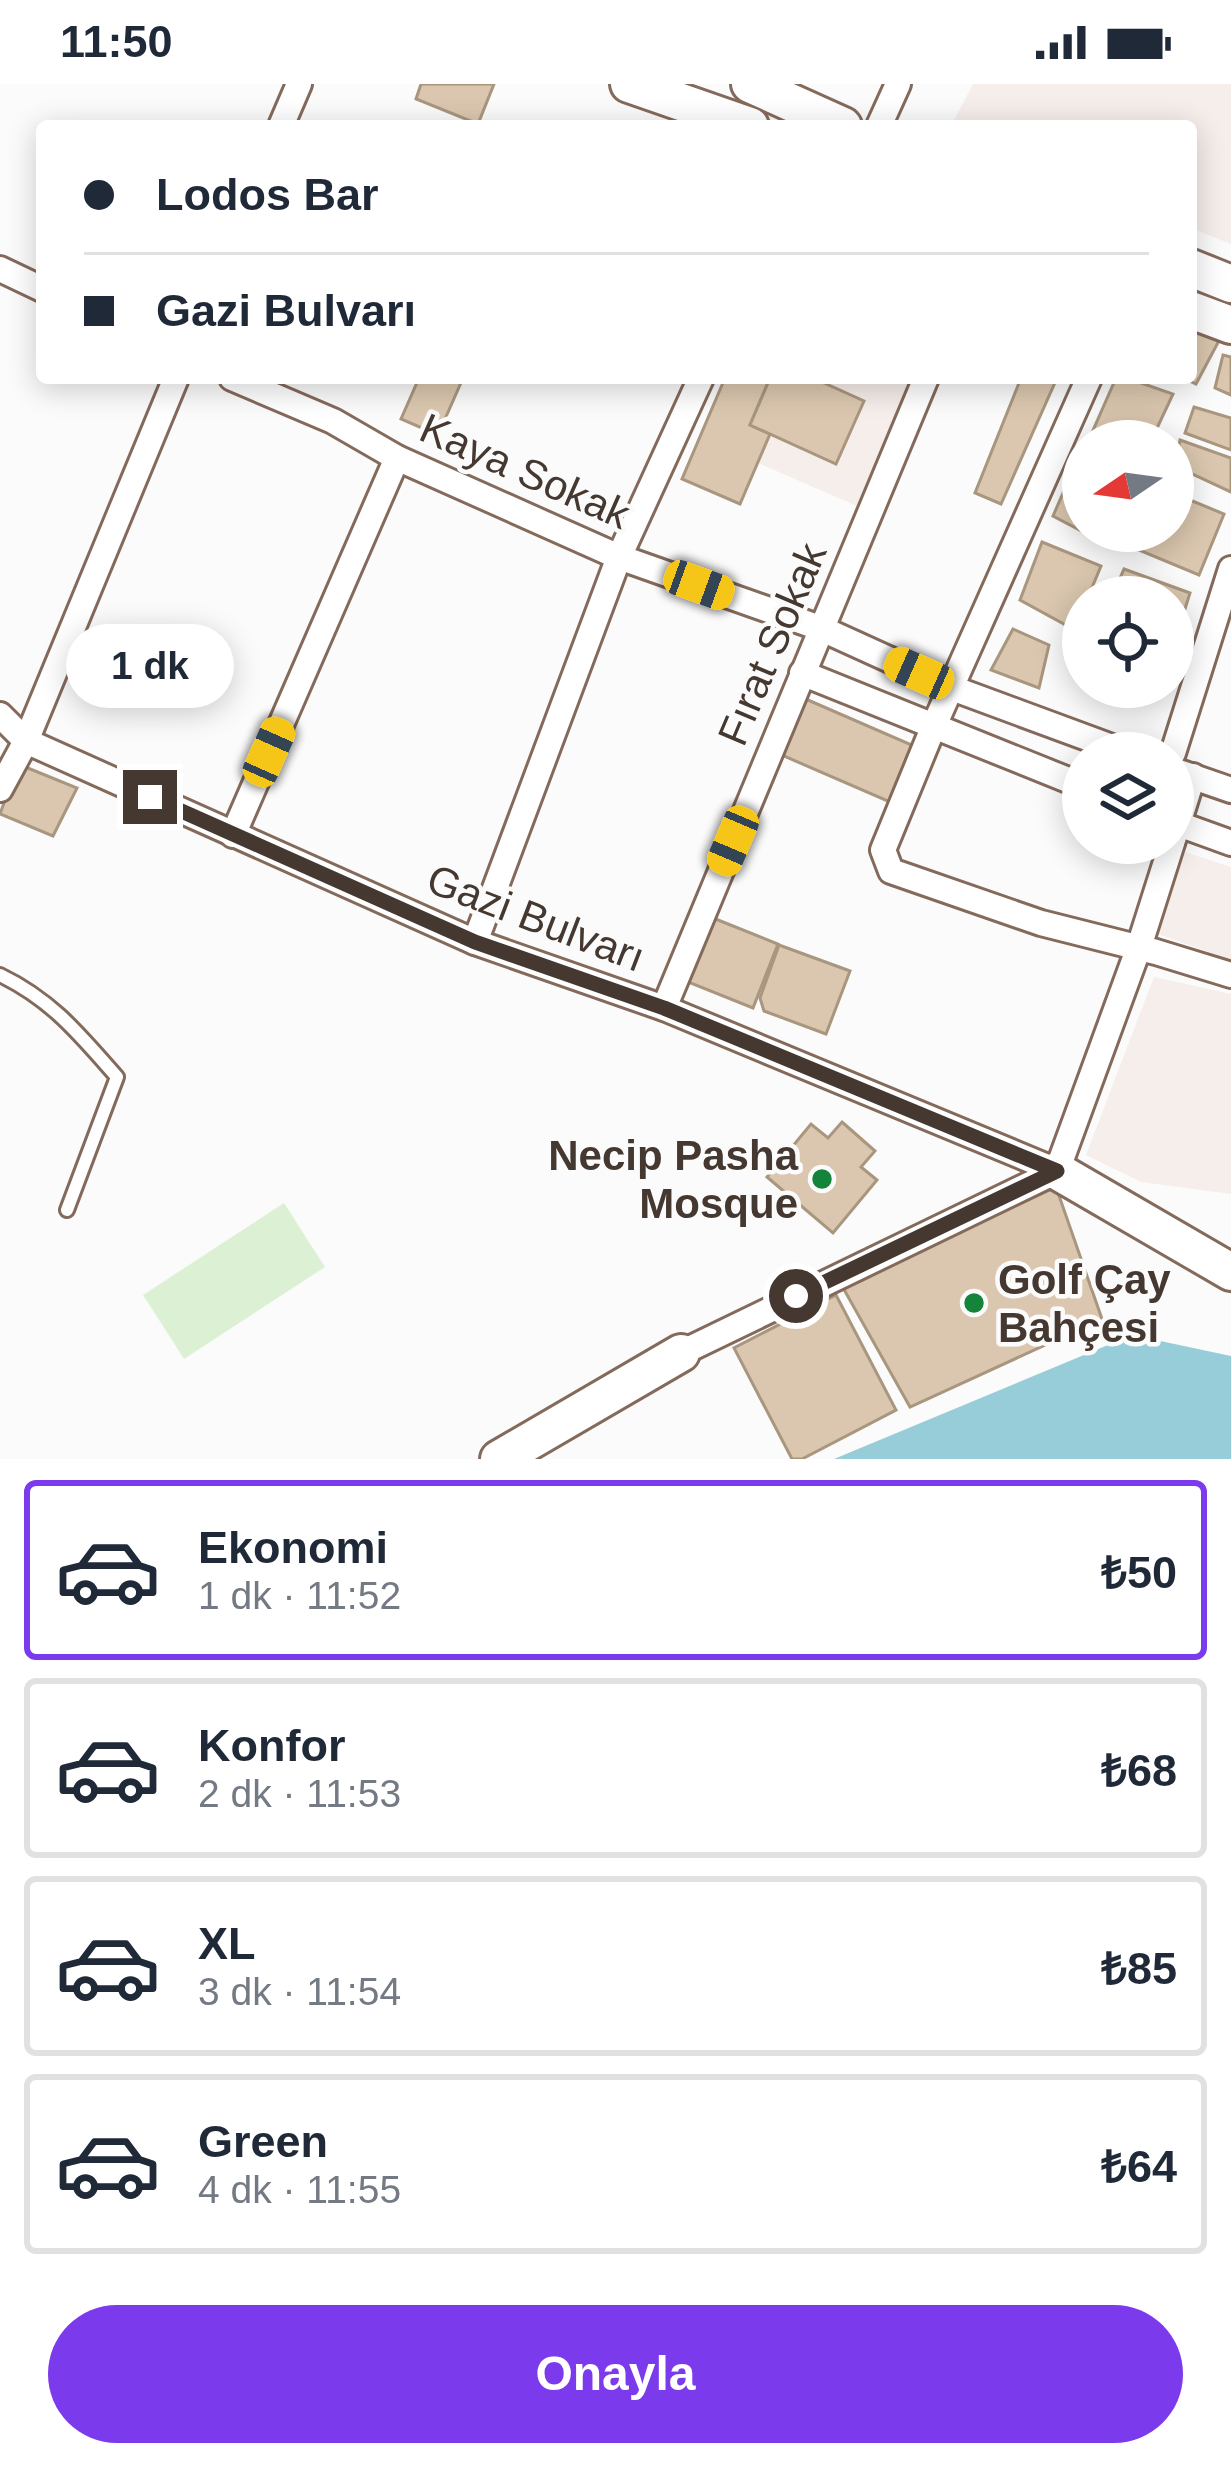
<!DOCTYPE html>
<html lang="tr">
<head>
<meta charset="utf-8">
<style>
	body { margin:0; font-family:Helvetica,sans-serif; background:#f2f2f3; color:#1f2937; height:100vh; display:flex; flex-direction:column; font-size:45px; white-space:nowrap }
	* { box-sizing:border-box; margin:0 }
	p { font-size:39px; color:#747a83 }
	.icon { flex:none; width:66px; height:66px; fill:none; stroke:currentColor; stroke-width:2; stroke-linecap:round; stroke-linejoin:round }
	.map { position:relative; height:1375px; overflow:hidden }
	.sheet { display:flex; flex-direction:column; background:#fff; flex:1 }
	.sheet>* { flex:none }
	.banner { position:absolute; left:36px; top:36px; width:1161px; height:264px; border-radius:12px; box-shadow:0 6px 30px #0003; display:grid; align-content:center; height:264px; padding:0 48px; background:#fff }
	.needle { width:78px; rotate:257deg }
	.controls { position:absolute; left:1062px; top:336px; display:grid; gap:24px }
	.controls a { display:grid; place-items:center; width:132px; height:132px; border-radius:50%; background:#fff; box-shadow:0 6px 30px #0003; font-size:60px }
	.end { position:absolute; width:54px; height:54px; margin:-27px; border:15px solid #443831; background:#fff; box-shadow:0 0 0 6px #fff }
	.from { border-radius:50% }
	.bubble { position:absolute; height:84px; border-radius:42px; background:#fff; box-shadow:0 6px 30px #0003; font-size:39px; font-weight:700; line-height:84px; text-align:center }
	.car { position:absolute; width:36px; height:72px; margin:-36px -18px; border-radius:15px; box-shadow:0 0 9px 3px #0007; background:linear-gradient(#f5c518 24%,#345 0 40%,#f5c518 0 76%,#345 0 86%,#f5c518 0) }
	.banner b { display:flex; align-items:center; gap:42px; height:114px; font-size:45px }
	.banner b+b { border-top:3px solid #e0e1e3 }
	.banner i { width:30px; height:30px; background:#1f2937 }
	ul { padding:21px 0 0; list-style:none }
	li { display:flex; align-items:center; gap:36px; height:180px; margin:0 24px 18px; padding:0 24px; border:6px solid #e0e1e3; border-radius:12px }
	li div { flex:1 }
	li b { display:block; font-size:45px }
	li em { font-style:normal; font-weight:700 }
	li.active { border-color:#7c3aed }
	li>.icon { width:108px; height:108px; stroke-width:1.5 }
	.cta { display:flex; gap:24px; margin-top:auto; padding:24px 48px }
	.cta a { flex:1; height:138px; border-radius:72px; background:#7c3aed; color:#fff; font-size:48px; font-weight:700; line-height:138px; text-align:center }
	.status { display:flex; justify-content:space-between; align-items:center; height:84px; padding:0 60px; background:#fff; direction:ltr }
	.status svg { height:33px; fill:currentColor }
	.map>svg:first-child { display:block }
	.built { fill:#f6eeea }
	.green { fill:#dcf1d4 }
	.water { fill:#97cdd8 }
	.building { fill:#dbc7af; stroke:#a9967f; stroke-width:3 }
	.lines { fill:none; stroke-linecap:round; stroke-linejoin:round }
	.lane-casing { stroke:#846a5b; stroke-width:18 }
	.street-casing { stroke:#846a5b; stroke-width:30 }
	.secondary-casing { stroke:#846a5b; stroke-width:42 }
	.lane { stroke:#fff; stroke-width:12 }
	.street { stroke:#fff; stroke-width:24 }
	.secondary { stroke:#fff; stroke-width:36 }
	.route { stroke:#443831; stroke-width:15 }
	.poi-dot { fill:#15843b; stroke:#fbfbfb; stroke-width:4.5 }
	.labels { text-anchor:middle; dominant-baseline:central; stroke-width:9; stroke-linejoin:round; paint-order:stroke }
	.street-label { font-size:42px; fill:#443831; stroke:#fbfbfb }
	.poi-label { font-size:42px; font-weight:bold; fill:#443831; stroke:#fbfbfb; text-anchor:end }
</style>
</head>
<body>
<div class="status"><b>11:50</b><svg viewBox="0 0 49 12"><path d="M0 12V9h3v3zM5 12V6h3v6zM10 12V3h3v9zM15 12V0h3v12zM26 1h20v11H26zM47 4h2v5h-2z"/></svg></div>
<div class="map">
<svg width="1231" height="1375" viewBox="0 0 1231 1375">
	<rect width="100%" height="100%" fill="#fbfbfb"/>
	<g class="built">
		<polygon points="973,0 1231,0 1231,160 1191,144 1191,42 951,42"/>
		<polygon points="725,294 912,294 857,422 758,379 740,420 682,395"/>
		<polygon points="1185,768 1231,783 1231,876 1158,850"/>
		<polygon points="1154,893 1231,910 1231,1110 1141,1098 1086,1071"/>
	</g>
	<polygon class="green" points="284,1119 325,1183 184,1275 143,1211"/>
	<polygon class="water" points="1132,1251 1231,1272 1231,1375 834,1375"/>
	<g class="building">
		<polygon points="421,0 494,0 478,40 416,15"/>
		<polygon points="1191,237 1222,251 1196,300 1183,294 1191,294"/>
		<polygon points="1223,271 1231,273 1231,311 1215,304"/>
		<polygon points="419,294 463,294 438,351 401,335"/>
		<polygon points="725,294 770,294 750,341 770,350 740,420 682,395"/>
		<polygon points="770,294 813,294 864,317 836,380 750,341"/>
		<polygon points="1021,294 1057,294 1001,420 975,409"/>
		<polygon points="1116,294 1127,294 1173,310 1151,357 1106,357 1091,351"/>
		<polygon points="1194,323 1231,334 1231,366 1185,349"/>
		<polygon points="1180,356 1231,374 1231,408 1175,382"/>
		<polygon points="1077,377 1083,379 1083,447 1117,447 1110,462 1053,432"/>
		<polygon points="1173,409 1224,430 1199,491 1134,464 1141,447 1173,447"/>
		<polygon points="1042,458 1101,482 1088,513 1083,513 1083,526 1075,546 1020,516"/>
		<polygon points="1124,485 1190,509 1179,544 1173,542 1173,513 1112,513"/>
		<polygon points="1013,545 1049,561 1039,604 991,586"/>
		<polygon points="801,613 914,662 890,718 777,669"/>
		<polygon points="18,680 77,704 53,752 0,730"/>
		<polygon points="708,832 778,860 753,924 683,896"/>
		<polygon points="779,861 850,887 826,950 764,927 760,914"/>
		<polygon points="842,1038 875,1067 861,1083 877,1096 833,1149 767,1093 811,1040 828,1054"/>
		<polygon points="1056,1103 1102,1235 910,1323 842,1202"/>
		<polygon points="836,1211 896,1326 802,1375 792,1375 734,1264"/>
	</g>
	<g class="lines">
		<defs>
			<path id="lane" d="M0,891C52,916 80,951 117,993L67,1126"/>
			<g id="street">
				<polyline points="281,42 299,0"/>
				<polyline points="879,42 898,0"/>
				<polyline points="0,185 42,205"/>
				<polyline points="232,294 333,337 397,374 619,473 820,544 952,604 1128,669"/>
				<polyline points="1089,294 933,644 883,766 891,787 1041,839 1156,868 1231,891"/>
				<polyline points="802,589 1083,702"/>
				<polyline points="0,631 26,657 475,858 664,924 1057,1087"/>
				<polyline points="1173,669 1231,485"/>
				<polyline points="1173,686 1231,706"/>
				<polyline points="0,705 26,657 176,294"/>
				<polyline points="1173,738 1231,759"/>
				<polyline points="233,751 397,374"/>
				<polyline points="1173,756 1193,692"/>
				<polyline points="475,858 619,473 701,294"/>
				<polyline points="664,924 926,294"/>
				<polyline points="1057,1087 1139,863 1172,759"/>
				<polyline points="681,1269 1057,1087"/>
			</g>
			<g id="secondary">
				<polyline points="629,0 750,42"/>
				<polyline points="750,0 843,42"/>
				<polyline points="1191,184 1231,200"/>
				<polyline points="1191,226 1231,241"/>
				<polyline points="1057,1087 1231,1188"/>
				<polyline points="499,1375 681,1269"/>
			</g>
		</defs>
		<use href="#lane" class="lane-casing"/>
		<use href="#street" class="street-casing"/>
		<use href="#secondary" class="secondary-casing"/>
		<use href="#lane" class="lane"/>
		<use href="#street" class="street"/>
		<use href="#secondary" class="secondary"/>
	</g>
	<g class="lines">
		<polyline class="route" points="150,713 475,858 664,924 1057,1087 796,1212"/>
	</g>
	<g class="poi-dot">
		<circle cx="822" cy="1095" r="12"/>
		<circle cx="974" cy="1219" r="12"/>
	</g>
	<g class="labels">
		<g class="street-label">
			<text transform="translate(525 387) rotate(24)">Kaya Sokak</text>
			<text transform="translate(772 560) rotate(-67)">Fırat Sokak</text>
			<text transform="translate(536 834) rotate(21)">Gazi Bulvarı</text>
		</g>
		<g class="poi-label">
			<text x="798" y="1071">Necip Pasha<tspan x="798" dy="48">Mosque</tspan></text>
			<text x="998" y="1195" text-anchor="start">Golf Çay<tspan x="998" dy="48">Bahçesi</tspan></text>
		</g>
	</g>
</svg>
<div class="controls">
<a><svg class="needle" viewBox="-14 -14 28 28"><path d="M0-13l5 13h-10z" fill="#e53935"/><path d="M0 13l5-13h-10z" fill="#747a83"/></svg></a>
<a><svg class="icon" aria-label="locate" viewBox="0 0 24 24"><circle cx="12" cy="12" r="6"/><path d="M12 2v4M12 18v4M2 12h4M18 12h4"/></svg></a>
<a><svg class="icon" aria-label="layers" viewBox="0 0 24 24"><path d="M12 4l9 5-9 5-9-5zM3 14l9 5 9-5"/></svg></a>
</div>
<i class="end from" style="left:796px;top:1212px"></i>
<i class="end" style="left:150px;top:713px"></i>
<div class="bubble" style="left:66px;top:540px;width:168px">1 dk</div>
<i class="car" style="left:699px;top:501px;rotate:110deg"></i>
<i class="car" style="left:919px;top:589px;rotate:294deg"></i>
<i class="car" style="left:269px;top:668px;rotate:24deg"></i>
<i class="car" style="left:733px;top:757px;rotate:203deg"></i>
<div class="banner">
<b><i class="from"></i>Lodos Bar</b>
<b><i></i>Gazi Bulvarı</b>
</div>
</div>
<section class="sheet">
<ul>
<li class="active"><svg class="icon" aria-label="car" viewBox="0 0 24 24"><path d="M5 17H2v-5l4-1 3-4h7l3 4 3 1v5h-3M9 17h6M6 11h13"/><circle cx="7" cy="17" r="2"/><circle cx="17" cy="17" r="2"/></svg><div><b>Ekonomi</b><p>1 dk · 11:52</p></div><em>₺50</em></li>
<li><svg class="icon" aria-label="car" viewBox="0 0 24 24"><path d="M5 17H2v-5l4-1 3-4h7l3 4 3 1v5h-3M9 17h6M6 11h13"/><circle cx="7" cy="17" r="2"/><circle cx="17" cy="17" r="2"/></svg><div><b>Konfor</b><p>2 dk · 11:53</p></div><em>₺68</em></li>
<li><svg class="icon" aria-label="car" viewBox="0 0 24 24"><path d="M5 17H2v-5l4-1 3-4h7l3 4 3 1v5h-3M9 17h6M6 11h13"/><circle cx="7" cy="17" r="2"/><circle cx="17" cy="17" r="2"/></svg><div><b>XL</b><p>3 dk · 11:54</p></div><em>₺85</em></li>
<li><svg class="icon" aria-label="car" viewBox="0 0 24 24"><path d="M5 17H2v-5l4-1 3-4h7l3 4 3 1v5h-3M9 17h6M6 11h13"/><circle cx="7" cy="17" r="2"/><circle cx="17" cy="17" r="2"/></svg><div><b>Green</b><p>4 dk · 11:55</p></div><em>₺64</em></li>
</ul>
<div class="cta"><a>Onayla</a></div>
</section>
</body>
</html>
